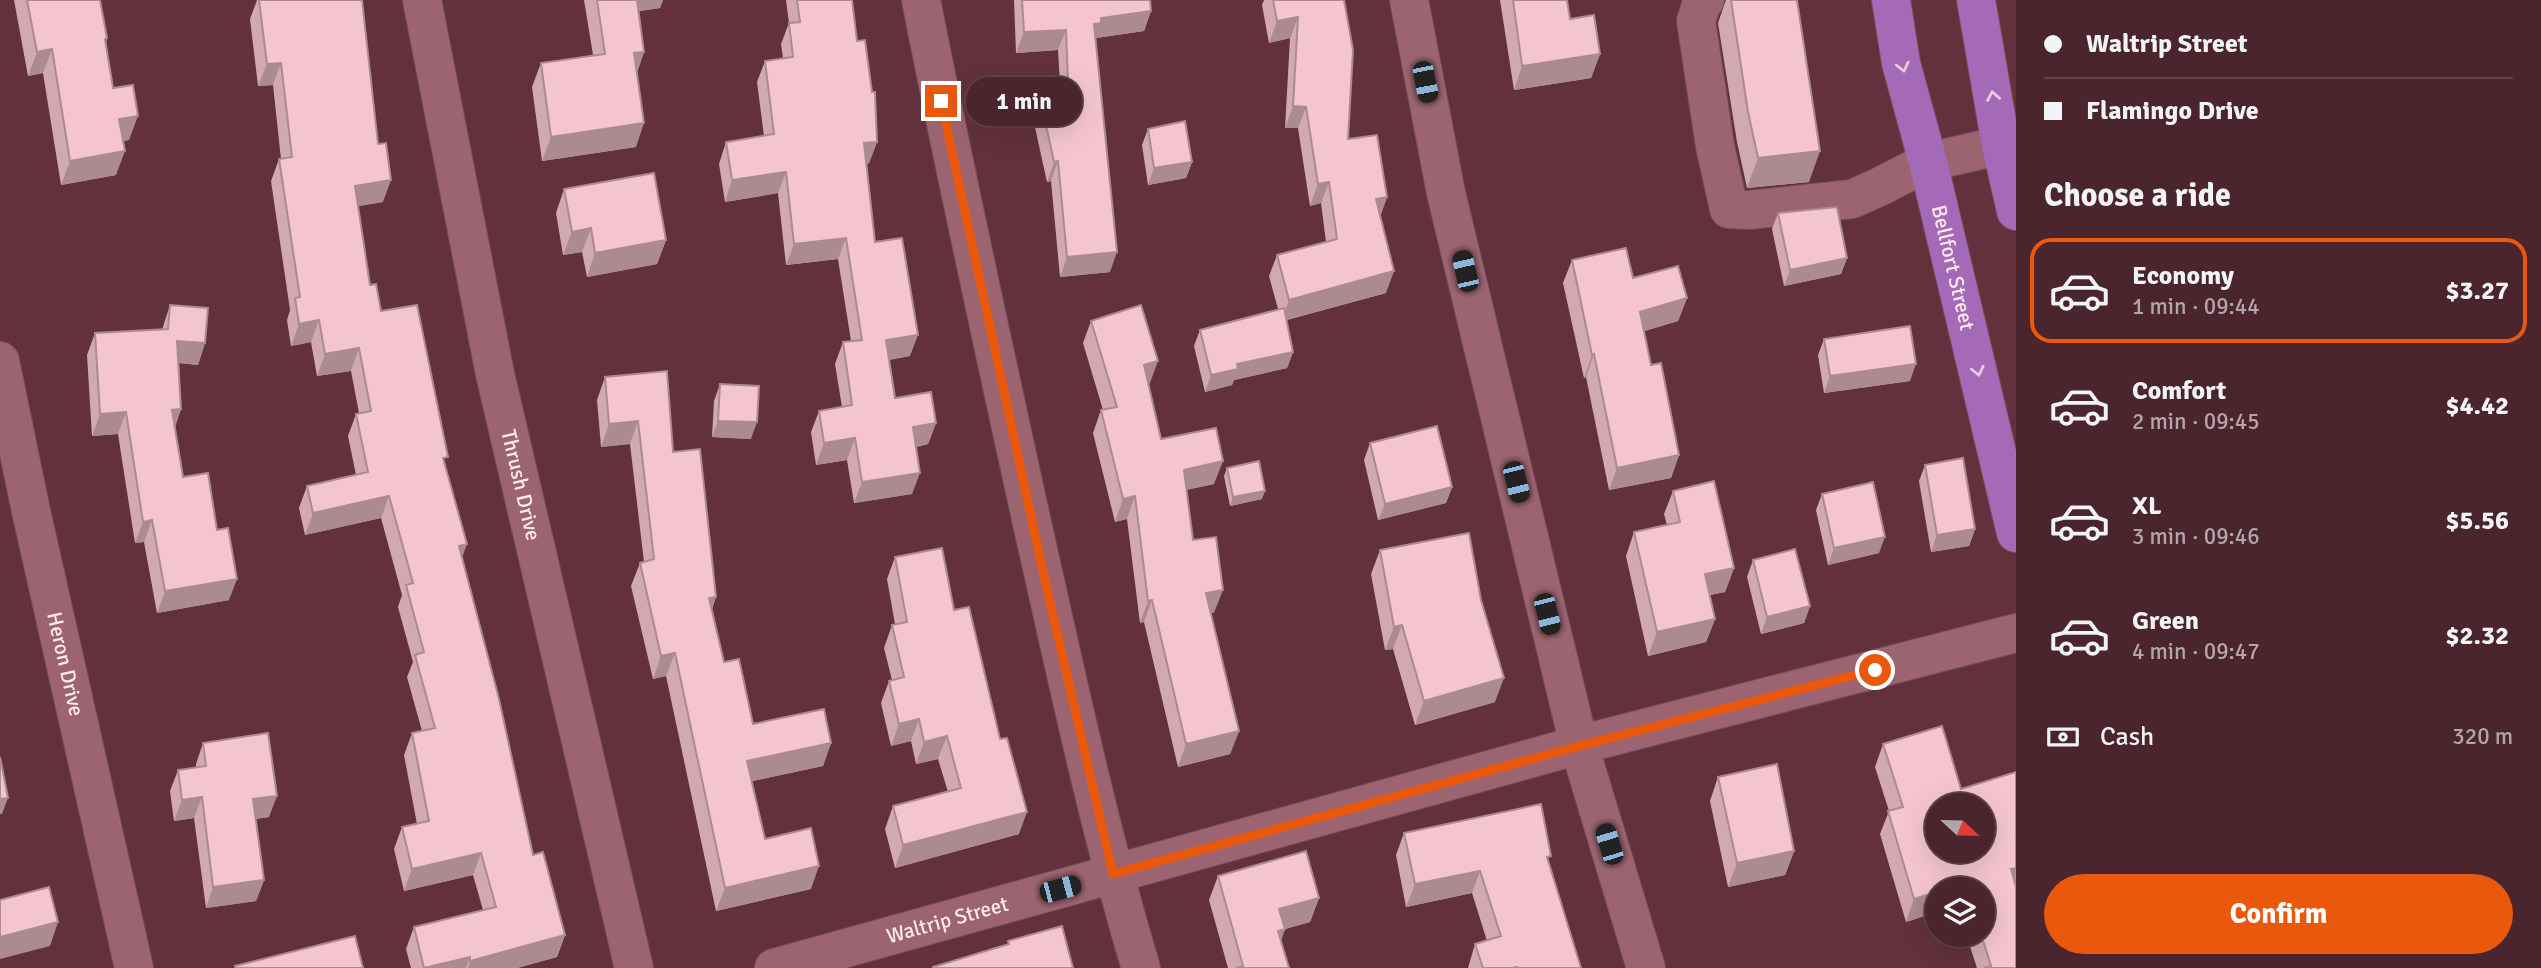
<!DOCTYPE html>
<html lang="en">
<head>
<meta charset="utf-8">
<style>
	body { margin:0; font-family:Signika,sans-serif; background:#54313a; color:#f1f3f6; height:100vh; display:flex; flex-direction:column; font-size:26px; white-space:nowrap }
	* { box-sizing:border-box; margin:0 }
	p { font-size:23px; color:#b2a5aa }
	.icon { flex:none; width:38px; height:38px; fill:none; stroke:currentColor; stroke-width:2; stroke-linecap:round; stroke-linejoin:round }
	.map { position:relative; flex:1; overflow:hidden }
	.drawer { display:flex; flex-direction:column; background:#4a252e; width:525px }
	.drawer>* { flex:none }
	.top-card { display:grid; align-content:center; height:154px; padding:0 28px; background:#4a252e }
	.needle { width:46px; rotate:112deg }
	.buttons { position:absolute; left:1925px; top:793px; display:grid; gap:14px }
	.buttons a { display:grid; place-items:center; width:70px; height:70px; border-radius:50%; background:#4a252e; box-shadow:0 7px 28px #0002,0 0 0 2px #61424a; font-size:35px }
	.end { position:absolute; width:32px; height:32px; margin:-16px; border:9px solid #ea580c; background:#fff; box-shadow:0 0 0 4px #fff }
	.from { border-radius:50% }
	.bubble { position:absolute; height:49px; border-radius:24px; background:#4a252e; box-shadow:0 7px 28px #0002,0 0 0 2px #61424a; font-size:23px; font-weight:800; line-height:49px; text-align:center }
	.car { position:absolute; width:21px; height:42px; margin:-21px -10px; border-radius:9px; box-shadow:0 0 5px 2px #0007; background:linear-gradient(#222 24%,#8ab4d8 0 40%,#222 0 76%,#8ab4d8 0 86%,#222 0) }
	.top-card b { display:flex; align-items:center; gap:24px; height:66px; font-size:26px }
	.top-card b+b { border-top:2px solid #61424a }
	.top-card i { width:18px; height:18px; background:#f1f3f6 }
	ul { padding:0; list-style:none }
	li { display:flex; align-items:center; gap:21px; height:105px; margin:0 14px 10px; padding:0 14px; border:4px solid transparent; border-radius:21px }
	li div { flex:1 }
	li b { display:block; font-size:26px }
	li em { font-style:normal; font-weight:800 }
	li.active { border-color:#ea580c }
	li>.icon { width:63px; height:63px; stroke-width:1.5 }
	h2 { padding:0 28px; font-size:32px; line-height:84px }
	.pay { display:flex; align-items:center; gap:18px; height:77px; padding:0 28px; font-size:26px }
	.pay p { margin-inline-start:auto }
	.button { display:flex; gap:14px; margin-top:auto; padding:14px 28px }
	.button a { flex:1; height:80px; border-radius:42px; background:#ea580c; color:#fff; font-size:28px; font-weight:800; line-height:80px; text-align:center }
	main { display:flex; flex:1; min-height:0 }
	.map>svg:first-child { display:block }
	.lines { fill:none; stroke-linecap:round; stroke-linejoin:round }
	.minor-casing { stroke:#754e58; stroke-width:40 }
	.major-casing { stroke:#754e58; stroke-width:40 }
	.minor { stroke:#9b6470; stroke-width:38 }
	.major { stroke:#a56ab7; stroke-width:38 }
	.wall { fill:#d2a9b1; fill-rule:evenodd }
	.shaded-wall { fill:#ab8a90 }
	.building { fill:#f4c5ce; stroke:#ab8a90; stroke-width:2; fill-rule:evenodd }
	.oneway { stroke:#e7cae0 }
	.route { stroke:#ea580c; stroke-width:9 }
	.labels { text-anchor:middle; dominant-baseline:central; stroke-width:7; stroke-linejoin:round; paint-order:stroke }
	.street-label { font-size:21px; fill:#fdeaed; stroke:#572633 }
</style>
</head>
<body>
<main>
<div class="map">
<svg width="2016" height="968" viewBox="0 0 2016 968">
	<rect width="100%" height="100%" fill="#62313d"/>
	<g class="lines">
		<defs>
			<g id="minor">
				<path id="s1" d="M422,0L495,374L634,968"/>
				<path d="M921,0C956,178 995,355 1034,532C1067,678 1098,825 1141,968"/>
				<polyline points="1409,0 1446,193 1579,745 1646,968"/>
				<polyline points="1705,0 1702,2 1696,21 1715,146 1729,209 1748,210 1852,199 1879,187 1928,162 2016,142"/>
				<path id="s2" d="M0,361L31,511L134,968"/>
				<path id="s3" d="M774,968L1579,745L2016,633"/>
			</g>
			<g id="major">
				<path id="s4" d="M1891,0L1901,63L1928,162L2016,533"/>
				<polyline points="1976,0 2001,145 2016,211"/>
			</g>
		</defs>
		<use href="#minor" class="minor-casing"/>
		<use href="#major" class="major-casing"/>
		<use href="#minor" class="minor"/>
		<use href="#major" class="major"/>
	</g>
	<g class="wall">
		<polygon points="14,0 100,0 107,38 106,42 113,88 129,140 123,141 116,175 61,185 43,73 28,76"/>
		<polygon points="257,0 362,0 383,202 358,206 370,285 445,465 462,558 533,855 565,935 557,957 517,968 411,968 406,949 414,927 483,910 473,875 404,891 394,849 402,827 417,824 404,755 412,733 422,731 407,677 413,662 398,607 402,595 381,518 305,535 299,508 307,486 356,475 348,436 356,414 359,413 351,371 317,376 311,342 291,346 287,320 290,310 271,181 279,159 281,159 273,85 258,86 250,19"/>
		<polygon points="584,0 663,0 660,8 639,11 644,52 637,72 636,147 542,161 532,87 541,63 593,55"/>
		<polygon points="786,0 852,0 857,41 877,142 869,163 867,164 875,242 910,356 889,360 895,398 936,423 928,444 916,447 912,494 854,503 847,460 816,465 811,432 819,411 842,407 835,364 843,342 851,341 838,259 786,265 778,193 725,202 719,164 726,142 764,136 757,82 765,61 783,58 781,44 789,23"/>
		<polygon points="1014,0 1150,0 1151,11 1144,31 1096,38 1110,272 1060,277 1051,181 1047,182 1031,109 1038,89 1060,84 1058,50 1016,53"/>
		<polygon points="1264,0 1344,0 1348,139 1387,197 1380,217 1386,293 1287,320 1293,352 1287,368 1234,380 1232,385 1205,392 1194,346 1200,330 1278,309 1269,276 1277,255 1326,242 1321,203 1310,206 1298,128 1285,128 1290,38 1269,43 1262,5"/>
		<polygon points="1500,0 1567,0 1570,19 1600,54 1591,78 1514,90"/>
		<polygon points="1726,0 1797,0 1809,182 1747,188 1737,142 1718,23"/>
		<polygon points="1148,129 1192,162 1186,178 1148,185 1142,145"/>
		<polygon points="564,189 666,240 657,264 587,277 582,252 563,255 556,213"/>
		<polygon points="1778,213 1847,258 1841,274 1784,286 1772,229"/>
		<polygon points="1572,260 1633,278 1687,298 1678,321 1644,331 1651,365 1679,455 1671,478 1609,490 1586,377 1584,378 1563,283"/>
		<polygon points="170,305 205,343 198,365 179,363 181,409 175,427 183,477 229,600 157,613 144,542 135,543 118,434 92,436 87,355 95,333 162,330"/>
		<polygon points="1091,321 1150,383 1148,384 1161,439 1214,484 1186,490 1193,540 1214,613 1211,613 1239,731 1230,754 1178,767 1144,622 1140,623 1127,519 1115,522 1093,433 1101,410 1103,410 1083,343"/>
		<polygon points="1824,339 1910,381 1824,393 1818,355"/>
		<polygon points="605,377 673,452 716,597 712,609 724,662 753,724 831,743 823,766 752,781 765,839 811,889 716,911 666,676 653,679 631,586 640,563 644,562 630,444 601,447 597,400"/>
		<polygon points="720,384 751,439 712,437 714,401"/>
		<polygon points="1370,443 1452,487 1446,503 1378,520 1364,460"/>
		<polygon points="1925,465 1975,529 1969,546 1931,552 1919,481"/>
		<polygon points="1227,468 1262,499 1230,506 1224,476"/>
		<polygon points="1673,491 1734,568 1725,592 1709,595 1715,619 1706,642 1648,656 1626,556 1634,532 1667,525 1664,514"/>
		<polygon points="1822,494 1879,553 1828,565 1816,510"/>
		<polygon points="1380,550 1495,702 1415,725 1393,649 1385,650 1371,574"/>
		<polygon points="895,557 954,610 1019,834 895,868 885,829 893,806 948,792 938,759 916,764 911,741 891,746 881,703 889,681 892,680 884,648 892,625 895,624 887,579"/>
		<polygon points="1753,560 1810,606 1804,623 1761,634 1747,577"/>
		<path d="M1942,726L1961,789L2016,772V968H1977L1966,934H1983V889H1937V912L1906,922L1880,834L1889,811L1875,767L1883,744ZM1937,805H1983V850H1937Z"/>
		<polygon points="203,743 269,817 255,819 264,880 256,901 206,908 194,818 174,821 170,791 178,770 196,768 196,764"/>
		<polygon points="1718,777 1794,851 1785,875 1728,887 1710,801"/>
		<polygon points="1404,833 1549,862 1581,968 1468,968 1475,944 1487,941 1472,893 1406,907 1396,855"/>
		<polygon points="1218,876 1319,898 1310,922 1285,929 1281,940 1289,968 1228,968 1209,900"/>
	</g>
	<g class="shaded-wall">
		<polygon points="632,0 663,0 660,8 627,13"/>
		<polygon points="1151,11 1144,31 1096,38 1094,24 1101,18"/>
		<polygon points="1298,17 1290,38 1269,43 1277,21"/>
		<polygon points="1066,30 1058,50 1016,53 1024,32"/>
		<polygon points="52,49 43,73 28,76 37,52"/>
		<polygon points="644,52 636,76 634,53"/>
		<polygon points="1600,54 1591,78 1514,90 1522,66"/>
		<polygon points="281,63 273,85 258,86 267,64"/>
		<polygon points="1293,106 1306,107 1298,128 1285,128"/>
		<polygon points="138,116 129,140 111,143 119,119"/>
		<polygon points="644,123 636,147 542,161 551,137"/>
		<polygon points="877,142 869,163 857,164 864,143"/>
		<polygon points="125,151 116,175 61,185 70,161"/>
		<polygon points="1820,151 1809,182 1747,188 1758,158"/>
		<polygon points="1058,161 1051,181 1047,182 1054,162"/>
		<polygon points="1192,162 1186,178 1148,185 1154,168"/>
		<polygon points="786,172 778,193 725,202 732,180"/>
		<polygon points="391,180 383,202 347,208 355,186"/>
		<polygon points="1329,182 1321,203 1310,206 1318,184"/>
		<polygon points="1387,197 1379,219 1376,199"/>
		<polygon points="591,228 582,252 563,255 572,232"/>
		<polygon points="846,238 838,259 786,265 794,244"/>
		<polygon points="666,240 657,264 587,277 595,253"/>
		<polygon points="1117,252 1110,272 1060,277 1067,257"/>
		<polygon points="1847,258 1841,274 1784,286 1790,270"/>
		<polygon points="1394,271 1386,293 1281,321 1289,300"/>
		<polygon points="1687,298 1678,321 1632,335 1640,312"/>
		<polygon points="319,320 311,342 291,346 299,324"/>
		<polygon points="918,335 910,356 878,361 886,340"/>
		<polygon points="177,341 205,343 198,365 170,362"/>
		<polygon points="359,348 351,371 317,376 325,354"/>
		<polygon points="1293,352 1287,368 1234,380 1232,385 1205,392 1211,375 1237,364"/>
		<polygon points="1594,354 1586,377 1584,378 1592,355"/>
		<polygon points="1158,361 1150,383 1136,388 1144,365"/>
		<polygon points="1916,364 1910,381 1824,393 1830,376"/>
		<polygon points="181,409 173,431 172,410"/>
		<polygon points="126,412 118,434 92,436 100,414"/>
		<polygon points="638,421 630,444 601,447 609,424"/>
		<polygon points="718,421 757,422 751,439 712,437"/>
		<polygon points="936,423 928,444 905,448 913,427"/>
		<polygon points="855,438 847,460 816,465 824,443"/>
		<polygon points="1679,455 1671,478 1609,490 1617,468"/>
		<polygon points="1223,461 1214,484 1176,492 1184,470"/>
		<polygon points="920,473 912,494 854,503 862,482"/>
		<polygon points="1452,487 1446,503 1378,520 1385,504"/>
		<polygon points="1265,491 1262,499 1230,506 1233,497"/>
		<polygon points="389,496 381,518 305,535 313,513"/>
		<polygon points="1135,496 1127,519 1115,522 1123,499"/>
		<polygon points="152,520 144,542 135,543 143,522"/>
		<polygon points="1975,529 1969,546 1931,552 1937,535"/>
		<polygon points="1885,537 1879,553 1828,565 1834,548"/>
		<polygon points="467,544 459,566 459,546"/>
		<polygon points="1734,568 1725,592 1696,598 1705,574"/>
		<polygon points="237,579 229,600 157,613 165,591"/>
		<polygon points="1223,590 1214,613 1198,615 1206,593"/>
		<polygon points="716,597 708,620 709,598"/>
		<polygon points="1152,600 1144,622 1140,623 1148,601"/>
		<polygon points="1810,606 1804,623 1761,634 1767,617"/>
		<polygon points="1715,619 1706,642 1648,656 1657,632"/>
		<polygon points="1402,625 1393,649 1385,650 1394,627"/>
		<polygon points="675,653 666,676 653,679 661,656"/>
		<polygon points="1504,678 1495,702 1415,725 1424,701"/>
		<polygon points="919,719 911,741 891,746 899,724"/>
		<polygon points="1239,731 1230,754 1178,767 1186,744"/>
		<polygon points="947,736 938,759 916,764 924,742"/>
		<polygon points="831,743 823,766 739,784 747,761"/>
		<polygon points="277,796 269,817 245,820 253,799"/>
		<polygon points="202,797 194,818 174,821 182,800"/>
		<polygon points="8,798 2,814 0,814 0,799"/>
		<polygon points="1027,812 1019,834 895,868 903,845"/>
		<polygon points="1794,851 1785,875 1728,887 1737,863"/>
		<polygon points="481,853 473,875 404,891 412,869"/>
		<polygon points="819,866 811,889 716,911 725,888"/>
		<polygon points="2016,868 2016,888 2011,869"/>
		<polygon points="1480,871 1472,893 1406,907 1415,884"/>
		<polygon points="264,880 256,901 206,908 213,887"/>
		<polygon points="1966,883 1964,889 1947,889"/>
		<polygon points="1937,892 1937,912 1906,922 1914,899"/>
		<polygon points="1319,898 1310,922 1271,933 1279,909"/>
		<polygon points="58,922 50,946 0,959 0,937"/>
		<polygon points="1285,929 1277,953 1278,931"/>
		<polygon points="565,935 557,957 517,968 468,968 470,961"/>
		<polygon points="470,957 466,968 427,968"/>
	</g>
	<g class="building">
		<polygon points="27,0 100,0 107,38 105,39 113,88 133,85 138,116 119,119 125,151 70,161 52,49 37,52"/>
		<polygon points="259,0 362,0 378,144 386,143 391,180 355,186 370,285 376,284 381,311 417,305 448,457 443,458 467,544 459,546 499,699 533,855 543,852 565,935 470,961 470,957 424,968 414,927 496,907 481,853 412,869 402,827 429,821 412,733 435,728 415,655 424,652 406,585 413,583 389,496 313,513 307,486 368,472 356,414 371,411 359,348 325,354 319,320 299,324 295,298 300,297 279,159 292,157 281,63 267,64"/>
		<polygon points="597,0 637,0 644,52 634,53 644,123 551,137 541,63 605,54"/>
		<polygon points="797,0 852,0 857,41 865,40 872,92 875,92 877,142 864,143 875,242 902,238 918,335 886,340 895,398 931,392 936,423 913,427 920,473 862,482 855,438 824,443 819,411 852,405 843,342 862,340 846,238 794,244 786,172 732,180 726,142 774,134 765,61 793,57 789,23 800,22"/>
		<polygon points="1022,0 1150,0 1151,11 1101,18 1101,23 1094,24 1117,252 1067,257 1058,161 1054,162 1038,89 1068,82 1066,30 1024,32"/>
		<polygon points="1273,0 1344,0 1353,50 1348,139 1377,135 1387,197 1376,199 1394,271 1289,300 1277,255 1337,239 1329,182 1318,184 1306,107 1293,106 1298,17 1277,21"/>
		<polygon points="1513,0 1567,0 1570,19 1594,15 1600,54 1522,66"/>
		<polygon points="1731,0 1797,0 1820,151 1758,158 1748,112"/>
		<polygon points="1185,121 1192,162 1154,168 1148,129"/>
		<polygon points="654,173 666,240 595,253 591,228 572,232 564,189"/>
		<polygon points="1837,207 1847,258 1790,270 1778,213"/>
		<polygon points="1626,248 1633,278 1678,266 1687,298 1640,312 1651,365 1661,363 1679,455 1617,468 1594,354 1592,355 1572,260"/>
		<polygon points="170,305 208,308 205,343 177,341 181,409 172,410 183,477 208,473 217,530 228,528 237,579 165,591 152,520 143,522 126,412 100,414 95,333 168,329"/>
		<polygon points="1141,305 1158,361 1144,365 1161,439 1216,428 1223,461 1184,470 1193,540 1216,537 1223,590 1206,593 1239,731 1186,744 1152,600 1148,601 1135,496 1123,499 1101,410 1117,407 1091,321"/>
		<polygon points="1284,308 1293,352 1237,364 1238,369 1211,375 1200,330"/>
		<polygon points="1910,326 1916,364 1830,376 1824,339"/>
		<polygon points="667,371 673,452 700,449 716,597 709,598 724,662 739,659 753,724 824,709 831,743 747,761 765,839 811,828 819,866 725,888 675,653 661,656 640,563 654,559 638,421 609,424 605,377"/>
		<polygon points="720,384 759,386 757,422 718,421"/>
		<polygon points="1437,426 1452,487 1385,504 1370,443"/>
		<polygon points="1963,458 1975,529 1937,535 1925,465"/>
		<polygon points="1259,461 1265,491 1233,497 1227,468"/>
		<polygon points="1714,481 1734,568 1705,574 1715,619 1657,632 1634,532 1680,522 1673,491"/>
		<polygon points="1873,482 1885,537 1834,548 1822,494"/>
		<polygon points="1469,533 1481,600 1504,678 1424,701 1402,625 1394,627 1380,550"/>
		<polygon points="942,548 954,610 969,607 1000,739 1007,738 1027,812 903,845 893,806 961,788 947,736 924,742 919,719 899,724 889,681 904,677 892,625 907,622 895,557"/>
		<polygon points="1795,549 1810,606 1767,617 1753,560"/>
		<path d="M1942,726L1961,789L2016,772V868L2011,869L2016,887V968H1984L1991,966L1981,934H1983V889H1968L1966,883L1947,889H1937V892L1914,899L1888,811L1903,807L1883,744ZM1937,805H1983V850H1937Z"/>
		<polygon points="268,733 277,796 253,799 264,880 213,887 202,797 182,800 178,770 206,766 203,743"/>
		<polygon points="0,757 8,798 0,799"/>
		<polygon points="1777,764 1794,851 1737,863 1718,777"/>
		<polygon points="1541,804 1551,856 1547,857 1581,968 1517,968 1517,967 1512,968 1483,968 1475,944 1501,936 1480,871 1415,884 1404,833"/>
		<polygon points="1306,851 1319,898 1279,909 1285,929 1278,931 1289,968 1236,968 1243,966 1218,876"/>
		<polygon points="49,887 58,922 0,937 0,900"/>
		<polygon points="1062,926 1073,968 933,968 933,967 1009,944 1008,941"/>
		<polygon points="355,936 363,968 236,968 235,966"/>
	</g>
	<defs><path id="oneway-chevron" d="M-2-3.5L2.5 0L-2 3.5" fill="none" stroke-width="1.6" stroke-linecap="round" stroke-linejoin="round" transform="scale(1.75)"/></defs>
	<g class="oneway">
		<use href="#oneway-chevron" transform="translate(1903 67) rotate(77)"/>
		<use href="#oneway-chevron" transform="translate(1993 96) rotate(-100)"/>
		<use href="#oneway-chevron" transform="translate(1978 371) rotate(77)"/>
	</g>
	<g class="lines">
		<polyline class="route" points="941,101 1044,576 1113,874 1579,746 1875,670"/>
	</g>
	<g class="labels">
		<g class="street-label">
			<text stroke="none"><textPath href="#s4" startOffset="275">Bellfort Street</textPath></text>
			<text stroke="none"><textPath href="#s1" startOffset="495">Thrush Drive</textPath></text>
			<text stroke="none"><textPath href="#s2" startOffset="310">Heron Drive</textPath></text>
			<text stroke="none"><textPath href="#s3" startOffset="180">Waltrip Street</textPath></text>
		</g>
	</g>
</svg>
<div class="buttons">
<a><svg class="needle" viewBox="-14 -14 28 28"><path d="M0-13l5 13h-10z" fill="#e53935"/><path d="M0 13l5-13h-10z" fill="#b2a5aa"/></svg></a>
<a><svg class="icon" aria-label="layers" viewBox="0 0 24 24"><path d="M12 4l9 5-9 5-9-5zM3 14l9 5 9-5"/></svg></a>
</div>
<i class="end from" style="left:1875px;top:670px"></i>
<i class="end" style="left:941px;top:101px"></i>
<div class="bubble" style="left:966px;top:77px;width:116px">1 min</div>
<i class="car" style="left:1425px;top:82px;rotate:169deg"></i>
<i class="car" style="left:1465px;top:271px;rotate:347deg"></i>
<i class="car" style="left:1516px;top:482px;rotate:166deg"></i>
<i class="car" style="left:1547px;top:614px;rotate:166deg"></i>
<i class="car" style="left:1609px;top:844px;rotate:343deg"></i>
<i class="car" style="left:1060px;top:889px;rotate:75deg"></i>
</div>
<section class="drawer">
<div class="top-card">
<b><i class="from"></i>Waltrip Street</b>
<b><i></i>Flamingo Drive</b>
</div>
<h2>Choose a ride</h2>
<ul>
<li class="active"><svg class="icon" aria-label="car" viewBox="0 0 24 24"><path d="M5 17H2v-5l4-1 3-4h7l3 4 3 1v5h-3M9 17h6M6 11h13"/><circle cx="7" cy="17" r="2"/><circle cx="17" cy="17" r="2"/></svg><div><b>Economy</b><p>1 min · 09:44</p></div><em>$3.27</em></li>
<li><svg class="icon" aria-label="car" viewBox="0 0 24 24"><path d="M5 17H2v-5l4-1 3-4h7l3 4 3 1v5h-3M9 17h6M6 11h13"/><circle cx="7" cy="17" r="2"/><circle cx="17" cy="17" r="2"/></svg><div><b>Comfort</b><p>2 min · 09:45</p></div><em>$4.42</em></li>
<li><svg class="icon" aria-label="car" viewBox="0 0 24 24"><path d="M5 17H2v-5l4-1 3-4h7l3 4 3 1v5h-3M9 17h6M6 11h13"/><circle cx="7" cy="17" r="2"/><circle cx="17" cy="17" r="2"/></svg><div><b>XL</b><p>3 min · 09:46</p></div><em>$5.56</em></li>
<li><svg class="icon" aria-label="car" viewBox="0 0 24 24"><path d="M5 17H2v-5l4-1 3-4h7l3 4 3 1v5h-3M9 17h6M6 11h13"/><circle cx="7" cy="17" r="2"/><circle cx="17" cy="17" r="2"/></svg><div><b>Green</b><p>4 min · 09:47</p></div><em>$2.32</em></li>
</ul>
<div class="pay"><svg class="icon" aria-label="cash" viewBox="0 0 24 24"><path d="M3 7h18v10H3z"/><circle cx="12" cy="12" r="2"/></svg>Cash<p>320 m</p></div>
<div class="button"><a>Confirm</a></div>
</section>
</main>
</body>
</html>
